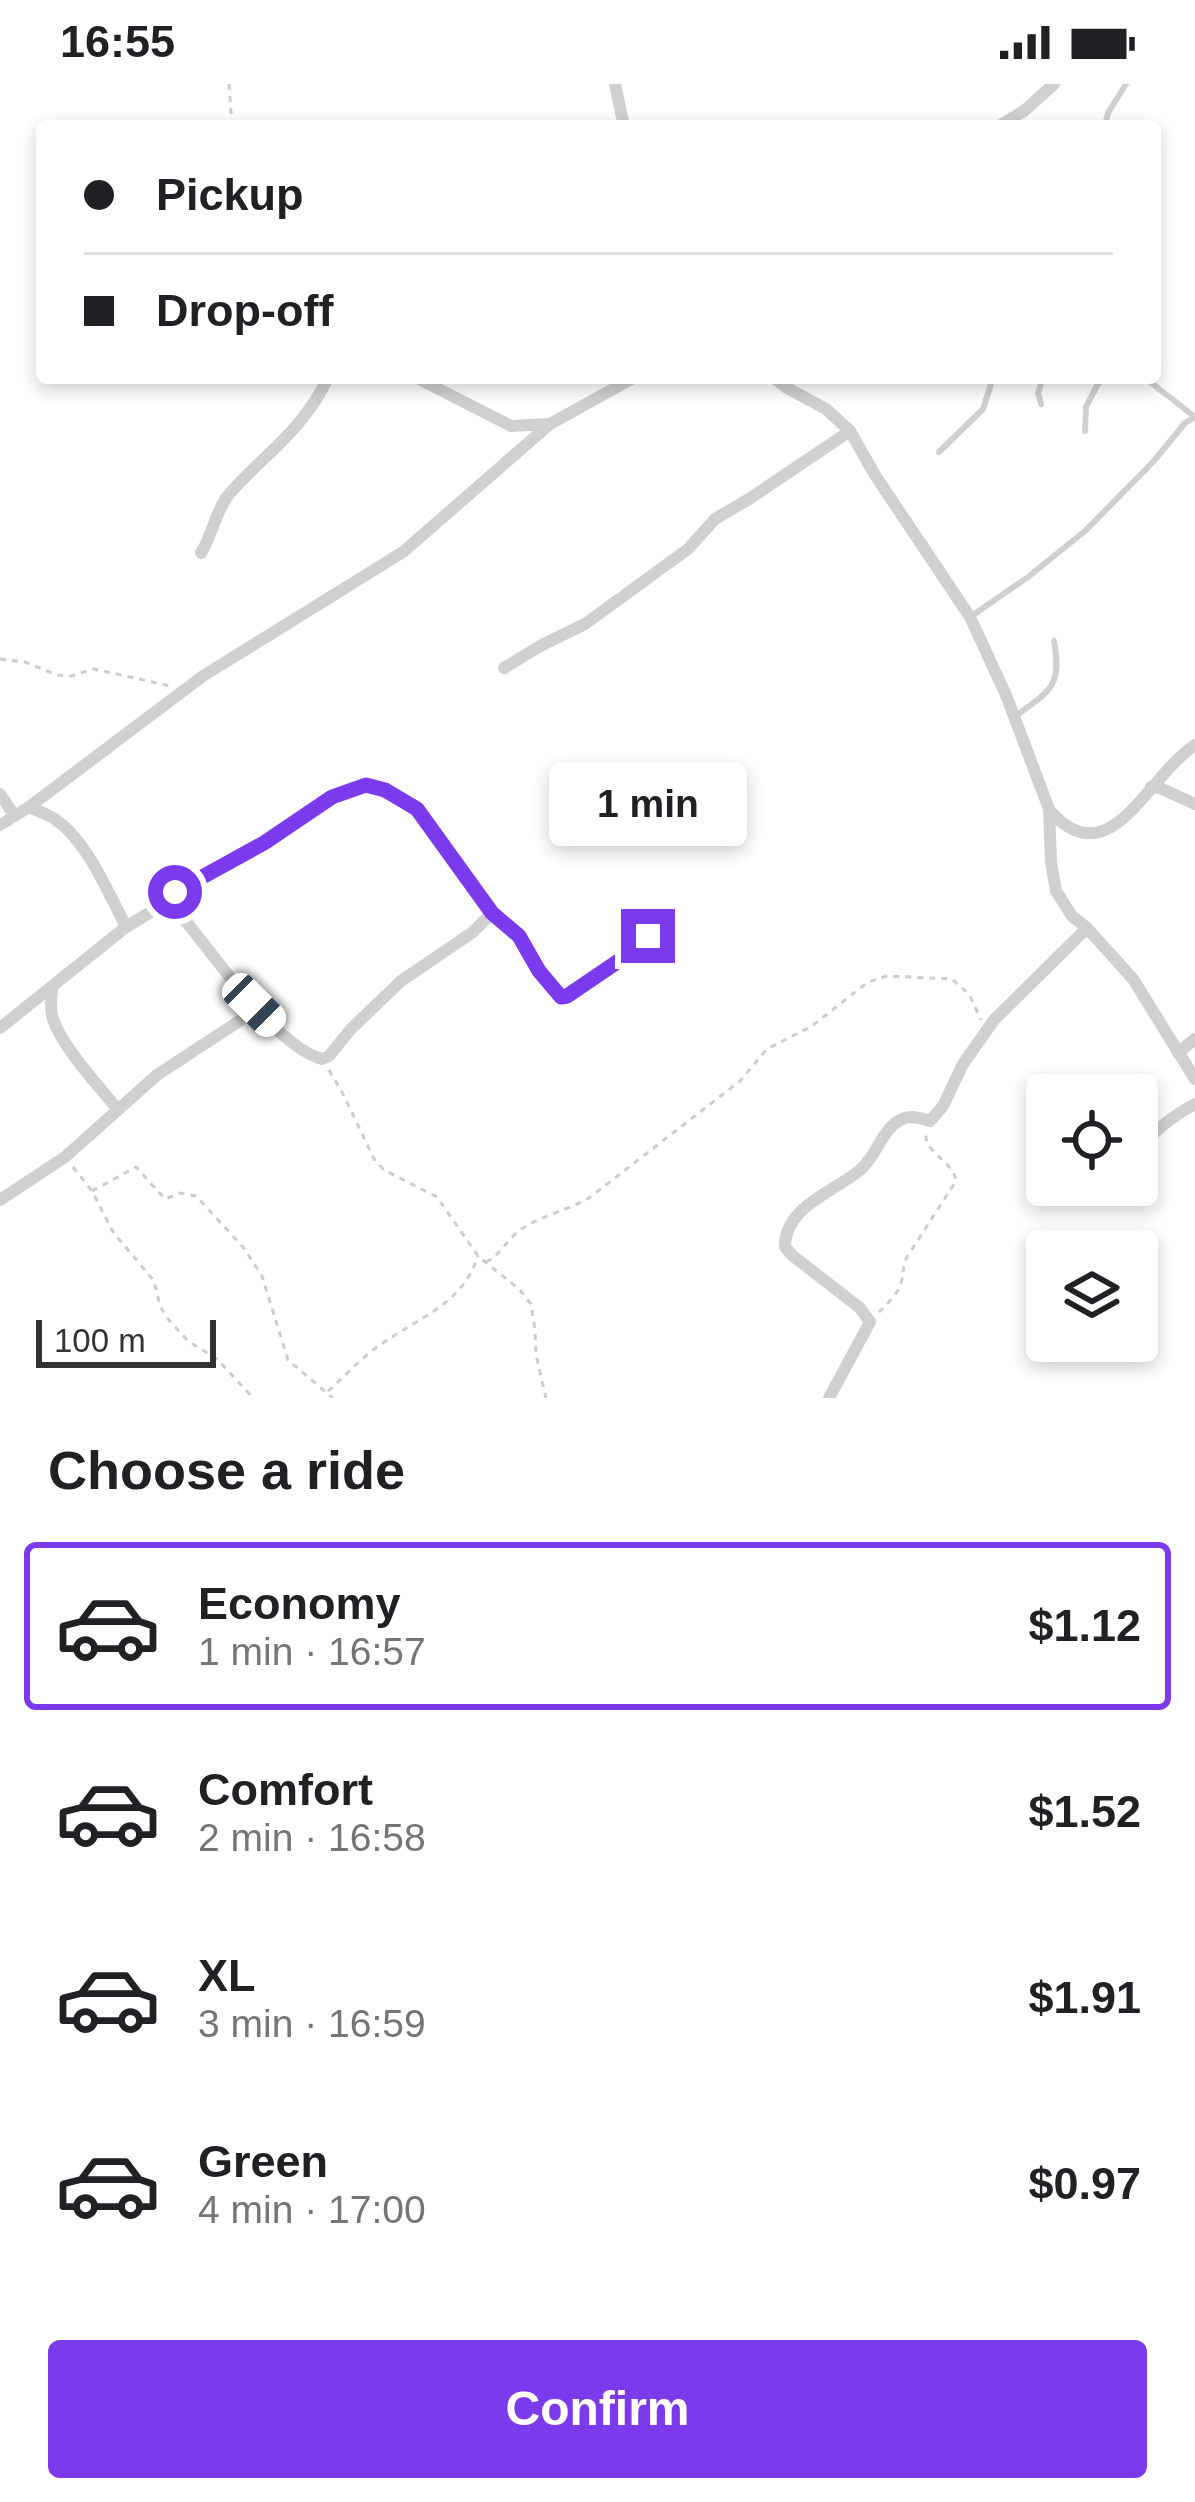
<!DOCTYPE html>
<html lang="en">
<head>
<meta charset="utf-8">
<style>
	body { margin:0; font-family:Helvetica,sans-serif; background:#f2f2f2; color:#202124; height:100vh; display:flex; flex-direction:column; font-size:45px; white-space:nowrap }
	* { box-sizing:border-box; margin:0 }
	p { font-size:39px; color:#757577 }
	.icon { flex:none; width:66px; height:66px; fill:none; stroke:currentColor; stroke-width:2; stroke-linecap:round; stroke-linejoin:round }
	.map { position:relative; height:1314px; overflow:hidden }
	.details { display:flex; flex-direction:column; background:#fff; flex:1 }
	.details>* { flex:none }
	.hud { position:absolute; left:36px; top:36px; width:1125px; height:264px; border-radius:12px; box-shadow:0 6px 18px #0003; display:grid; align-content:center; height:264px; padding:0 48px; background:#fff }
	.fabs { position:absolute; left:1026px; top:990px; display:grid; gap:24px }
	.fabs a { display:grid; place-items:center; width:132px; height:132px; border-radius:12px; background:#fff; box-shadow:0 6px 18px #0003; font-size:60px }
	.scale { position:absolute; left:36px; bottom:30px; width:180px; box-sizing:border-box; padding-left:12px; border:6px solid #333; border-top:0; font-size:33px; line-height:42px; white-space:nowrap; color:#333; -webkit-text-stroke:9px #fff; paint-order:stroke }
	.end { position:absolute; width:54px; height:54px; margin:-27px; border:15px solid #7c3aed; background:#fff; box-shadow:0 0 0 6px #fff }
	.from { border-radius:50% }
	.bubble { position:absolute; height:84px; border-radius:12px; background:#fff; box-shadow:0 6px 18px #0003; font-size:39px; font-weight:700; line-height:84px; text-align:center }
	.car { position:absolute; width:36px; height:72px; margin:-36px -18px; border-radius:15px; box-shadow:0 0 9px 3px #0007; background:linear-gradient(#fff 24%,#345 0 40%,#fff 0 76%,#345 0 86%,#fff 0) }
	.hud b { display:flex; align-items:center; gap:42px; height:114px; font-size:45px }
	.hud b+b { border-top:3px solid #e0e0e0 }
	.hud i { width:30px; height:30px; background:#202124 }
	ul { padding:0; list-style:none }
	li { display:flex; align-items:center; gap:36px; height:168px; margin:0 24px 18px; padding:0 24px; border:6px solid transparent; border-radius:12px }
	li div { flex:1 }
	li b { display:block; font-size:45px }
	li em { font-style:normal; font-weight:700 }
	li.on { border-color:#7c3aed }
	li>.icon { width:108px; height:108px; stroke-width:1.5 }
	h2 { padding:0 48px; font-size:54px; line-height:144px }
	.action { display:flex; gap:24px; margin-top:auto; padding:24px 48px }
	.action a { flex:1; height:138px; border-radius:12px; background:#7c3aed; color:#fff; font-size:48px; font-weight:700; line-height:138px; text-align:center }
	.status { display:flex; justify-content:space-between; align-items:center; height:84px; padding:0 60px; background:#fff; direction:ltr }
	.status svg { height:33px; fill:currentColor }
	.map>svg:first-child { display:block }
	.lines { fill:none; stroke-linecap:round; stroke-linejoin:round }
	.path { stroke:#cdcdcd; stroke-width:3; stroke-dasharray:6 6; stroke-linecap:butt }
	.lane { stroke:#d0d0d0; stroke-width:6 }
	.street { stroke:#d0d0d0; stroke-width:12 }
	.route { stroke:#7c3aed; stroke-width:15 }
</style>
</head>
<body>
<div class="status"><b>16:55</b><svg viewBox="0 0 49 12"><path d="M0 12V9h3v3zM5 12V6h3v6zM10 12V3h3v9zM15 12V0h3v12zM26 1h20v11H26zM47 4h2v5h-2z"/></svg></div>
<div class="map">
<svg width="1195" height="1314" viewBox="0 0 1195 1314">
	<rect width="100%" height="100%" fill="#fff"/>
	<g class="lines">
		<g class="path">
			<polyline points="229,0 232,42"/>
			<polyline points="0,575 25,578 57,591 71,592 94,585 170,602"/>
			<polyline points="329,986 342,1008 374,1075 384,1086 437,1113 478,1172 520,1206 531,1220 535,1246 536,1271 546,1314"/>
			<polyline points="73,1083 92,1107 113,1148 154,1197 160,1222 168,1235 188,1257 217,1275 253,1314"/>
			<polyline points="92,1107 136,1083 165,1115 180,1109 196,1112 243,1163 262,1192 288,1276 333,1314"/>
			<path d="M486,1178C501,1171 508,1153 523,1144C543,1131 568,1126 589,1114L740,997L767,965L812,942L868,898L887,892L952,895L969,910L981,936"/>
			<path d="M879,1228C887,1220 898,1210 901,1199C904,1190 902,1183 907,1173L956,1097C953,1075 922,1070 926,1046"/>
			<path d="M328,1307C345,1292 361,1274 380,1261C419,1233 462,1221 478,1172"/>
		</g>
		<g class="lane">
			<polyline points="1105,42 1108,29 1126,0"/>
			<polyline points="1041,320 1038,309 1043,294"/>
			<polyline points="1085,347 1086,323 1101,294"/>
			<polyline points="939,368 983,325 993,294"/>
			<polyline points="973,531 1028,493 1085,447 1153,378 1185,339 1195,333 1145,294"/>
			<path d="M1017,631C1051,606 1062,602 1054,557"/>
		</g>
		<g class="street">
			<polyline points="615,0 624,42"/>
			<polyline points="999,42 1024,27 1054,0"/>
			<polyline points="417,294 511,342 548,340"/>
			<polyline points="774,294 787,304 826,325 850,347 875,391 970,533 1006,611 1049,725 1051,778 1056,807 1072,832 1087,844 1133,895 1195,995"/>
			<path d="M201,469C213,450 216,425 230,409C268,367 302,347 328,294"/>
			<polyline points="504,584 542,561 585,540 688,465 715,435 749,415 850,347"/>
			<polyline points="1151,703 1160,704 1195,720"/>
			<polyline points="0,710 14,731"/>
			<path d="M29,723C38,727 48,730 56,736C87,757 109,810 126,843"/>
			<path d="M1049,726C1110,795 1147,692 1195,661"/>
			<polyline points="0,741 29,723 203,592 403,468 550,340 633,294"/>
			<path d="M159,823L175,829L187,839C218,876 277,963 322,975L329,972L351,945L401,897L473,848L492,829"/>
			<path d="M52,905C51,914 50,925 53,935C62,963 99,1002 118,1026"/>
			<polyline points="0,944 126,843 159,823 175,808 264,759 332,713 366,701 384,706 417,725 492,829 519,852 540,887 561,913 567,912 623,874 648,852"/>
			<polyline points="1178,969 1195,955"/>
			<path d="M1137,1068C1153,1047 1171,1033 1195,1020"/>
			<polyline points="1112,1102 1112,1101"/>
			<polyline points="0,1116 65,1073 157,991 241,936 254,921"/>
			<path d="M829,1314L870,1238L860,1224L793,1172L785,1163C784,1123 834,1108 860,1086C877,1072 882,1044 902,1035C911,1031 921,1034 930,1037L943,1022L963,980L994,936L1087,844"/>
		</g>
	</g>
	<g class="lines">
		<polyline class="route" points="175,808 264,759 332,713 366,701 385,706 417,725 492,829 519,852 539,887 561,913 567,912 623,874 648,852"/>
	</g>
</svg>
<div class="fabs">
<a><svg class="icon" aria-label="locate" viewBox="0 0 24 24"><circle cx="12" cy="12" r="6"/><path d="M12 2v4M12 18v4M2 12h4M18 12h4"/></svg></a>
<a><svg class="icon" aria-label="layers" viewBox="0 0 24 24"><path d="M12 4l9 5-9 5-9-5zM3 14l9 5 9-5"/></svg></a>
</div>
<div class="scale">100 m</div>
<i class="end from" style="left:175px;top:808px"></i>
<i class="end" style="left:648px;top:852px"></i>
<div class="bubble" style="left:549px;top:678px;width:198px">1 min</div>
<i class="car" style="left:254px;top:921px;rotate:135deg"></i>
<div class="hud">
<b><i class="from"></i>Pickup</b>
<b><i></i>Drop-off</b>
</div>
</div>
<section class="details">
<h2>Choose a ride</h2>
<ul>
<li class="on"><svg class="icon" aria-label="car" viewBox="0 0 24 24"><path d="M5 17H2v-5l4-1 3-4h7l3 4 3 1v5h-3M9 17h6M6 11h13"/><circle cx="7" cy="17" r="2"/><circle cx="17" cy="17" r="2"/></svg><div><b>Economy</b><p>1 min · 16:57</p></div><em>$1.12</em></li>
<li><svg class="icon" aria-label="car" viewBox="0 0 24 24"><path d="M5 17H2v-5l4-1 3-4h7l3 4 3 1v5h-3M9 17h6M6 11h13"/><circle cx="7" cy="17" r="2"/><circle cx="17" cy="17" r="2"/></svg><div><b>Comfort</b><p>2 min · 16:58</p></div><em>$1.52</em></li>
<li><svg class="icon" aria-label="car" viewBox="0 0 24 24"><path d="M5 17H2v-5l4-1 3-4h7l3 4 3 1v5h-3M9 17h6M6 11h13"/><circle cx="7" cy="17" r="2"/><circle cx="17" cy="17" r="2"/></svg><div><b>XL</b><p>3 min · 16:59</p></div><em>$1.91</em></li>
<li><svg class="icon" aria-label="car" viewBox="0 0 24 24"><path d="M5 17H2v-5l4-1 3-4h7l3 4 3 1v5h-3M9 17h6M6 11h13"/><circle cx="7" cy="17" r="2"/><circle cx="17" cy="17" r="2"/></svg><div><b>Green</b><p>4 min · 17:00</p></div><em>$0.97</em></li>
</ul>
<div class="action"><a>Confirm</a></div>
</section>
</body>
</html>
